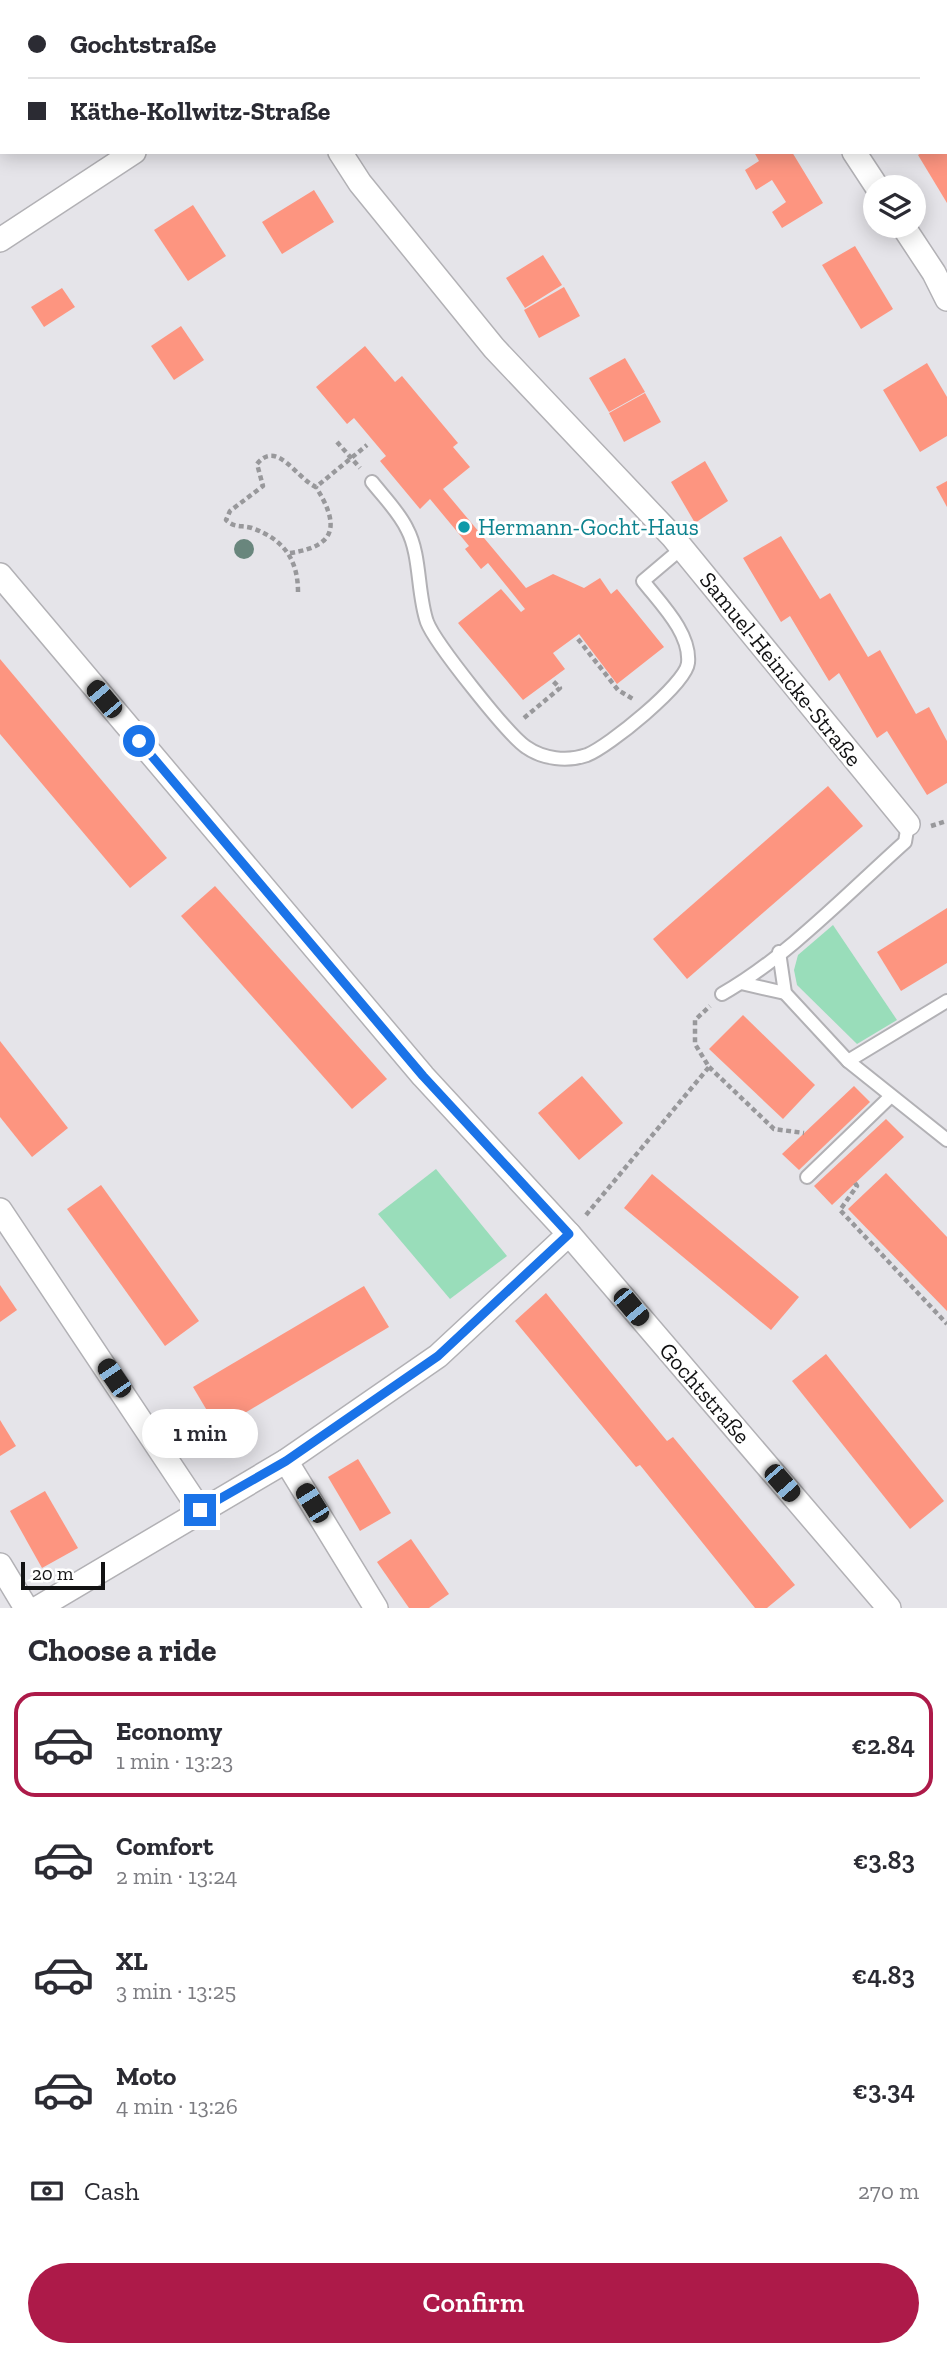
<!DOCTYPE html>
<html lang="en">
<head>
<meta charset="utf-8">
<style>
	body { margin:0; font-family:"Zilla Slab",serif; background:#f2f2f3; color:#2b2b33; height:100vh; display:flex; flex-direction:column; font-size:26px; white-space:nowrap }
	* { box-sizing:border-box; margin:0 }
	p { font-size:23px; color:#7c7c81 }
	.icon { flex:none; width:38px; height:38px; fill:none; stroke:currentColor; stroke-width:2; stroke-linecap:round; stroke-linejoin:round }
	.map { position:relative; height:1608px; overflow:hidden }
	.sheet { display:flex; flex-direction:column; background:#fff; flex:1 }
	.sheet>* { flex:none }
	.top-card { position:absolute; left:0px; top:0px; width:948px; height:154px; box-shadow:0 4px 18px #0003; display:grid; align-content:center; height:154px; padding:0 28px; background:#fff }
	.buttons { position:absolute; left:863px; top:175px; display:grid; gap:14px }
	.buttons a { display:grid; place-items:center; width:63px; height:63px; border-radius:50%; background:#fff; box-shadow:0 4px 18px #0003; font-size:35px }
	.scale { position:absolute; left:21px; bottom:18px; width:84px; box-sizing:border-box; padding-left:7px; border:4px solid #121213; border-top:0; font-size:19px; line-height:24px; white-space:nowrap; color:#121213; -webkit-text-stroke:5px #fff; paint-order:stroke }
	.end { position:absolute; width:32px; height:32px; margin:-16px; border:9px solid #1a73e8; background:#fff; box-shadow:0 0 0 4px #fff }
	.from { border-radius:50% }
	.bubble { position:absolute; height:49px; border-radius:24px; background:#fff; box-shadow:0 4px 18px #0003; font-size:23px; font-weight:600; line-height:49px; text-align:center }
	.car { position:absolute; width:21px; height:42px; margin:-21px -10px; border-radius:9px; box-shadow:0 0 5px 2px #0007; background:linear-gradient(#222 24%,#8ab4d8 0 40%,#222 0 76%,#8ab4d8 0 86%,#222 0) }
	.top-card b { display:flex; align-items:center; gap:24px; height:66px; font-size:26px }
	.top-card b+b { border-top:2px solid #e1e1e2 }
	.top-card i { width:18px; height:18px; background:#2b2b33 }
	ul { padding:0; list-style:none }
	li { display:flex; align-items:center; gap:21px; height:105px; margin:0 14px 10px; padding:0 14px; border:4px solid transparent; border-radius:21px }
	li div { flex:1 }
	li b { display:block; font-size:26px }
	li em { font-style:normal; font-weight:600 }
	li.current { border-color:#ad1a49 }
	li>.icon { width:63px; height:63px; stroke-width:1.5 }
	h2 { padding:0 28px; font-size:32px; line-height:84px }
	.pay { display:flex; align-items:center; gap:18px; height:77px; padding:0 28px; font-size:26px }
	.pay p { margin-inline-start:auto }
	.cta { display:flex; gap:14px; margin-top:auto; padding:14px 28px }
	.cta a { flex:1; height:80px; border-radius:42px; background:#ad1a49; color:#fff; font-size:28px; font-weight:600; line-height:80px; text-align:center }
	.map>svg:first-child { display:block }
	.green { fill:#99ddba }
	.building { fill:#fd9580 }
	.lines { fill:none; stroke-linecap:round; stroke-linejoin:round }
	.lane-casing { stroke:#b2b1b5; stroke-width:16 }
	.street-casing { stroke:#b2b1b5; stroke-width:26 }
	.path { stroke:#98989b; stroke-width:4.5; stroke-dasharray:5 3.5; stroke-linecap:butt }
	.lane { stroke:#fff; stroke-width:12 }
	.street { stroke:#fff; stroke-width:23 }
	.tree { fill:#69867d }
	.route { stroke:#1a73e8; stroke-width:9 }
	.culture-dot { fill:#0f9aa8; stroke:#fff; stroke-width:2.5 }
	.labels { text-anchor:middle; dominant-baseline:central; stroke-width:6; stroke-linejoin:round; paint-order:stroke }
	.culture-label { font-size:23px; fill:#0d838f; stroke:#fff; text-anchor:start }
	.street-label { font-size:23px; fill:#121213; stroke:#fff }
</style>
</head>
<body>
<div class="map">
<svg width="947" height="1608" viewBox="0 0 947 1608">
	<rect width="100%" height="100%" fill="#e5e4e9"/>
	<g class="green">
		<polygon points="833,925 897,1020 857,1044 797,985 794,970 798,955"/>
		<polygon points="436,1169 507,1256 450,1299 378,1214"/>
	</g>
	<g class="building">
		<polygon points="754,152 792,152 823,203 782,228 772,212 786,202 772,180 756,190 745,170 759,161"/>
		<polygon points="923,152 947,152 947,203 918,155"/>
		<polygon points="314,190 334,222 282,254 262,222"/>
		<polygon points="193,205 226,256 188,281 154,230"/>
		<polygon points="855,246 893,309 861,329 822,265"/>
		<polygon points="543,255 562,285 525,308 506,278"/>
		<polygon points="564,287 580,316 539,338 524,310"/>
		<polygon points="62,288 75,307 44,327 31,307"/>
		<polygon points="181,326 204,360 174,380 151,346"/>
		<polygon points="365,346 395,382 402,376 458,443 453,447 470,467 443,489 526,588 553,574 584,588 600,578 611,594 617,589 664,647 617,684 579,634 553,653 565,669 523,700 458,623 501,589 521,612 525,609 488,563 481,569 465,549 469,546 430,499 420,509 380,461 386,456 354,418 347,424 316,387"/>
		<polygon points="625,358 645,392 609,412 589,378"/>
		<polygon points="927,363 947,397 947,436 920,452 883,390"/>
		<polygon points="645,393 661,422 624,442 609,413"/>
		<polygon points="705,461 728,501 695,523 671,482"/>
		<polygon points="947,481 947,507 936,487"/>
		<polygon points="781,536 820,599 830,593 868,657 880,650 916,714 929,707 947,741 947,783 927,795 887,731 877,738 839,673 829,681 790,616 781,622 743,558"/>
		<polygon points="0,659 167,858 130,888 0,734"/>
		<polygon points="828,786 863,826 687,979 653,939"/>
		<polygon points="215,886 387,1079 352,1109 181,916"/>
		<polygon points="947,908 947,963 901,991 877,952"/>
		<polygon points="743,1015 815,1085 783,1119 709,1049"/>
		<polygon points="0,1041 68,1128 32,1157 0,1117"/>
		<polygon points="582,1076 623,1123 579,1160 538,1113"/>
		<polygon points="854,1086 870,1102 799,1170 782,1154"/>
		<polygon points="886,1119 904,1137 832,1205 814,1186"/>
		<polygon points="886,1173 947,1237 947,1311 848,1209"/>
		<polygon points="652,1174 799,1297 771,1330 624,1208"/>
		<polygon points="101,1185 199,1321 165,1346 67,1209"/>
		<polygon points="0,1285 17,1310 0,1322"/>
		<polygon points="364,1286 389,1327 218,1429 193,1387"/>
		<polygon points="546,1293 667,1441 673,1437 795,1585 767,1608 755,1608 640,1465 636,1467 515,1321"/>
		<polygon points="826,1354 944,1501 910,1529 792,1381"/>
		<polygon points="0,1420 16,1446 0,1456"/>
		<polygon points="358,1459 391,1513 360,1531 328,1477"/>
		<polygon points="45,1491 78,1548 42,1568 10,1511"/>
		<polygon points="411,1539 449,1594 429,1608 409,1608 377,1562"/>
	</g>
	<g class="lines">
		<defs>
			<g id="lane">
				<polyline points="245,0 246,2"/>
				<path d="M372,482C383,496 399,512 407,529C421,555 417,593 427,622C435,643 508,735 526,747C543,759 567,762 587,755C608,747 686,684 688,663C691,633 660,603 643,581L682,548"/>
				<polyline points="779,952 785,993 848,1061 947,1140"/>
				<polyline points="741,983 785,993"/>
				<path d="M722,994C786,958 849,892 905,842L908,824"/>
				<polyline points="848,1061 947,1001"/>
				<polyline points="807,1177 890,1097"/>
			</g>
			<g id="street">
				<polyline points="374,2 377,0"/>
				<polyline points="340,152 360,183 494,348 672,536 908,824"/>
				<polyline points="854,152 877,187"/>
				<polyline points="903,226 934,273 947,299"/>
				<polyline points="0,240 134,152"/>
				<polyline points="0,575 423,1076 569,1234 889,1608"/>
				<polyline points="0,1210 200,1510"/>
				<polyline points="286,1461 376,1608"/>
				<polyline points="0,1565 26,1608"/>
				<polyline points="38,1608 286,1461 438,1356 569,1234"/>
			</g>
		</defs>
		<use href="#lane" class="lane-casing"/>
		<use href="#street" class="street-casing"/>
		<g class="path">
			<polyline points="337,442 360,468"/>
			<path d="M290,553C338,546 339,524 316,487"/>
			<path d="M298,592C298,559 283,539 252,528C242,525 234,528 226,520L230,511L263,486L257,464C277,439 296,478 316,487L367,445"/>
			<polyline points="578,639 618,690 633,699"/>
			<polyline points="524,718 560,688 553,681"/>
			<polyline points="931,826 947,821"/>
			<polyline points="709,1067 774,1129 804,1133"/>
			<polyline points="855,1183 857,1186 840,1210 947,1324"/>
			<polyline points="586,1215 709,1067 695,1044 695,1020 710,1006"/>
		</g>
		<use href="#lane" class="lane"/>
		<use href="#street" class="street"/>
	</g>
	<circle class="tree" cx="244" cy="549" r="10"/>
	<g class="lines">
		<polyline class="route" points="139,741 423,1076 569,1234 438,1356 286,1461 200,1510"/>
	</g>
	<circle class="culture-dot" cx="464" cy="527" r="7"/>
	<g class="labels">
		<g class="culture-label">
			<text x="478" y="527">Hermann-Gocht-Haus</text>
		</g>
		<g class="street-label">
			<text transform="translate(781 669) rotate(51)">Samuel-Heinicke-Straße</text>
			<text transform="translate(705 1393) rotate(49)">Gochtstraße</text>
		</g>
	</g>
</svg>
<div class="buttons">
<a><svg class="icon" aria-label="layers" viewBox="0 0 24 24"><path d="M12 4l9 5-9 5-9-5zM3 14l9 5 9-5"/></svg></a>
</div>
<div class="scale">20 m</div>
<i class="end from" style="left:139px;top:741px"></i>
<i class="end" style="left:200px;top:1510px"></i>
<div class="bubble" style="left:142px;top:1409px;width:116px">1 min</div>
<i class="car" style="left:104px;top:699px;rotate:320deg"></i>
<i class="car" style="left:631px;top:1307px;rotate:140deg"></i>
<i class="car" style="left:114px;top:1378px;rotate:326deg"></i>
<i class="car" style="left:782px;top:1483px;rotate:139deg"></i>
<i class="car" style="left:312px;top:1503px;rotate:328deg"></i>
<div class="top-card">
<b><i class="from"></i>Gochtstraße</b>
<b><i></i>Käthe-Kollwitz-Straße</b>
</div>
</div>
<section class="sheet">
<h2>Choose a ride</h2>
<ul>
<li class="current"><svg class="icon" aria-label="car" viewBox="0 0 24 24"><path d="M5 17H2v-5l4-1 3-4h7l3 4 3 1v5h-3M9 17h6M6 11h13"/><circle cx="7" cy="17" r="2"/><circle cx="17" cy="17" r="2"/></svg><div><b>Economy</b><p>1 min · 13:23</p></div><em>€2.84</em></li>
<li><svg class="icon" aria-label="car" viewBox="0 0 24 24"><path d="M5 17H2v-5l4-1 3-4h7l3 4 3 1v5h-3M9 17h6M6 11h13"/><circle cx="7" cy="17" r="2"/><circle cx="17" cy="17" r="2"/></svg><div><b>Comfort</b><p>2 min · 13:24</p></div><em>€3.83</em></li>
<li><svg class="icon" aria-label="car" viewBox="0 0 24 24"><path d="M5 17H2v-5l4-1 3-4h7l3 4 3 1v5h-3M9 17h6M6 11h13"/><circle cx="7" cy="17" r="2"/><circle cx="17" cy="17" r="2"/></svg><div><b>XL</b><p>3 min · 13:25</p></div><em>€4.83</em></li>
<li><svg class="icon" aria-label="car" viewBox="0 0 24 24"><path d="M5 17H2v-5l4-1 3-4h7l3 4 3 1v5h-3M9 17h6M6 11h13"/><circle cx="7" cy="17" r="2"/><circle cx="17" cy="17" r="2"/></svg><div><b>Moto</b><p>4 min · 13:26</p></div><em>€3.34</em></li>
</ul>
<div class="pay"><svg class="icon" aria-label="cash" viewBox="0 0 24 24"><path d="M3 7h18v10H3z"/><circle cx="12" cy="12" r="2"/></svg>Cash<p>270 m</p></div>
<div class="cta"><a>Confirm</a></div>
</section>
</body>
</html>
